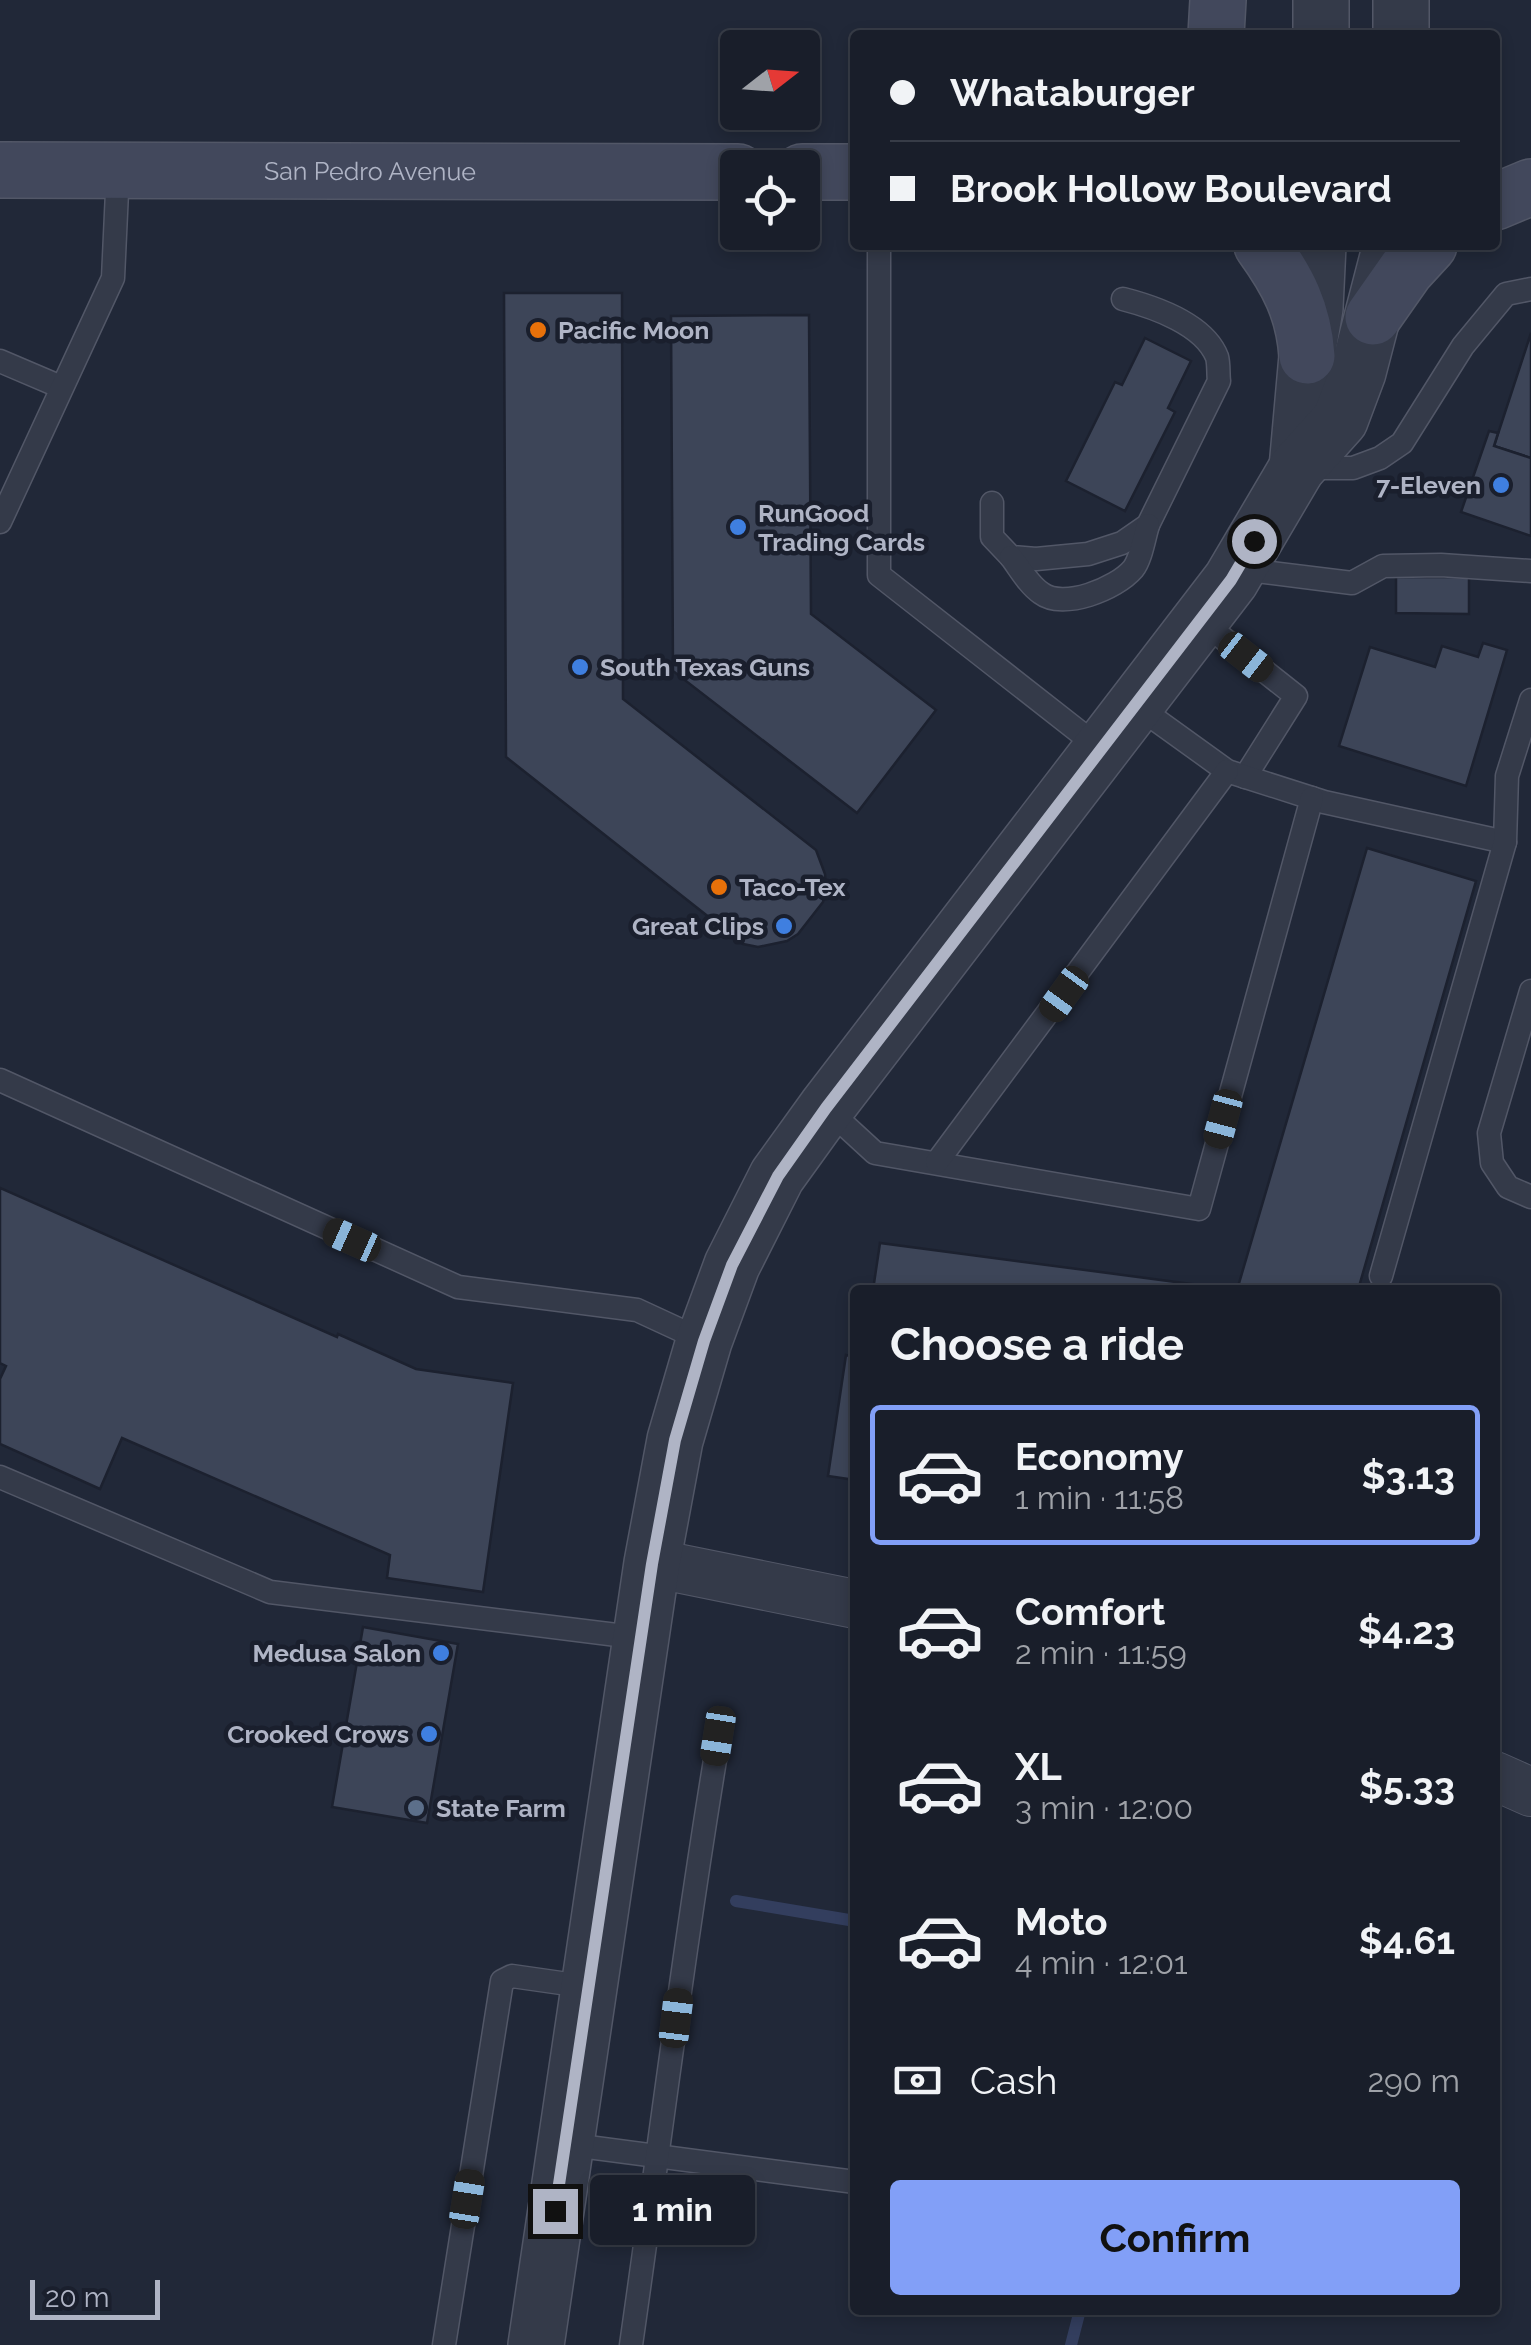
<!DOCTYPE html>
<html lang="en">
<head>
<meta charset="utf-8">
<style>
	body { margin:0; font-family:Raleway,sans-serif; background:#262b36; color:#f1f3f6; height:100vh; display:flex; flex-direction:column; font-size:38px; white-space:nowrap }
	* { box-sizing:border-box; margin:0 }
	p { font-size:32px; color:#9fa2a8 }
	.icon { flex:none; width:55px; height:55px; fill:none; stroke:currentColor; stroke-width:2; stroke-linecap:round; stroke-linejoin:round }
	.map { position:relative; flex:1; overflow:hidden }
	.panel { position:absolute; left:850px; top:1285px; width:650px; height:1030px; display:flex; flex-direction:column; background:#191e2a; border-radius:10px; box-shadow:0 5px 15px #0003,0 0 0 2px #373c47 }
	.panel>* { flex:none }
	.top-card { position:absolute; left:850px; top:30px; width:650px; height:220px; border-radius:10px; box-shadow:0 5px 15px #0003,0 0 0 2px #373c47; display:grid; align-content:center; height:220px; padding:0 40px; background:#191e2a }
	.needle { width:65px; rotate:73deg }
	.fabs { position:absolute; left:720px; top:30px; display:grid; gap:20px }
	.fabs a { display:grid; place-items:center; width:100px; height:100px; border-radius:10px; background:#191e2a; box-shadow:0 5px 15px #0003,0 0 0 2px #373c47; font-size:50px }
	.scale { position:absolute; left:30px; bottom:25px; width:130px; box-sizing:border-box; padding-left:10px; border:5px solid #afb4c5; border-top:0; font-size:28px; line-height:35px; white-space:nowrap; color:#afb4c5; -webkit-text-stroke:8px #1a1f2d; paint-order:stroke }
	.end { position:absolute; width:45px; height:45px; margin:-22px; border:12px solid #afb4c5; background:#111; box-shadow:0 0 0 5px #111 }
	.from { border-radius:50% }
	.bubble { position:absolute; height:70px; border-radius:10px; background:#191e2a; box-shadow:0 5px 15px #0003,0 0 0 2px #373c47; font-size:32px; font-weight:700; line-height:70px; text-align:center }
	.car { position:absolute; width:30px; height:60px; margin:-30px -15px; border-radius:12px; box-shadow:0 0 8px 2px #0007; background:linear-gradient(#222 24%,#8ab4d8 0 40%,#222 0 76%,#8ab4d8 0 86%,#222 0) }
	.top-card b { display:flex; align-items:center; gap:35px; height:95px; font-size:38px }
	.top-card b+b { border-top:2px solid #373c47 }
	.top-card i { width:25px; height:25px; background:#f1f3f6 }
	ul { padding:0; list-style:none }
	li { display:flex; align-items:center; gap:30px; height:140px; margin:0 20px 15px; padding:0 20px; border:5px solid transparent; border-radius:10px }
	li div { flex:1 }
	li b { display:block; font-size:38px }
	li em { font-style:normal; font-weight:700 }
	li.selected { border-color:#829ff7 }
	li>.icon { width:90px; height:90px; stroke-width:1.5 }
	h2 { padding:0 40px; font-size:45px; line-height:120px }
	.pay { display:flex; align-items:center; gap:25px; height:110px; padding:0 40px; font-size:38px }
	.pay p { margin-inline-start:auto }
	.action { display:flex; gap:20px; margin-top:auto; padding:20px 40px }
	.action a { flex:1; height:115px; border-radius:10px; background:#829ff7; color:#111; font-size:40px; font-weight:700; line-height:115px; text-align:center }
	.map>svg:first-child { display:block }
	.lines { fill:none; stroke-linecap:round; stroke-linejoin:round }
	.stream { stroke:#333e5e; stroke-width:12 }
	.building { fill:#3d4558; stroke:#1c212f; stroke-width:2.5 }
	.service-casing { stroke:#525767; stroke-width:25 }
	.minor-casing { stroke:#525767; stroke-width:50 }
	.tertiary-casing { stroke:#525767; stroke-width:58 }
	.secondary-casing { stroke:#525767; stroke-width:58 }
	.service { stroke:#343a49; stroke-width:22 }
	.minor { stroke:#343a49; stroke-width:48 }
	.tertiary { stroke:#343a49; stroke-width:55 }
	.secondary { stroke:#42485c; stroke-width:55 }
	.route { stroke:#afb4c5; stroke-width:12 }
	.food-dot { fill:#e8710a; stroke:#1a1f2d; stroke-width:4 }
	.shop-dot { fill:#3f7fe0; stroke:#1a1f2d; stroke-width:4 }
	.service-dot { fill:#5c6f8a; stroke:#1a1f2d; stroke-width:4 }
	.labels { text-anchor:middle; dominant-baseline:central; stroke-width:9; stroke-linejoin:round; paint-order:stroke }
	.street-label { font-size:25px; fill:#afb4c5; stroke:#1a1f2d }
	.poi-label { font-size:25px; font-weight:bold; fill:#afb4c5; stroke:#1a1f2d; text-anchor:start }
</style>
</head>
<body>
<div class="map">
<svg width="1531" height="2345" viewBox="0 0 1531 2345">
	<rect width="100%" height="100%" fill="#212838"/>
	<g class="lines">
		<g class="stream">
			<polyline points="736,1901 855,1921"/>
			<polyline points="1071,2345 1080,2310"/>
		</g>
	</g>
	<g class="building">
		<polygon points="504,293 622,293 623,699 816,850 825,874 826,887 823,902 798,934 787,941 758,947 743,944 506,757"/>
		<polygon points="809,315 811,614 936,710 857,813 673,671 671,316"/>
		<polygon points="1531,333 1531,458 1494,446"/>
		<polygon points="1145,338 1191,361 1168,408 1175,412 1125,511 1066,481 1115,382 1122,385"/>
		<polygon points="1489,431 1498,433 1494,446 1531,458 1531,536 1461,512"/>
		<polygon points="1396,577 1469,577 1469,614 1396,613"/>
		<polygon points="1483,643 1507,650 1466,786 1339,746 1370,647 1435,667 1442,646 1478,657"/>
		<polygon points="1367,848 1476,881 1358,1290 873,1290 880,1243 1237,1290"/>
		<polygon points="0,1188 337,1337 338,1334 416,1369 513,1383 483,1592 387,1578 390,1555 122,1438 100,1489 0,1444 0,1379 6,1366 0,1363"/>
		<polygon points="846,1355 855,1357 855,1480 828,1476"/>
		<polygon points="363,1627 458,1644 427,1823 332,1807"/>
	</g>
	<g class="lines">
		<defs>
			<g id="service">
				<polyline points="879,245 879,575 1101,749"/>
				<polyline points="0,361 61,387"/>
				<polyline points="1305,468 1353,468 1380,458 1402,443 1463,346 1506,294 1531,289"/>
				<path d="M992,503V537L1011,557L1036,559L1088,554L1122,543L1148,525L1219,381C1218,374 1219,364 1217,357C1204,324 1154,307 1123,299"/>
				<polyline points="0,522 113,278 118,170"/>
				<path d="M1011,557C1020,569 1029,585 1041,593C1063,610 1116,589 1133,569C1141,559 1144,538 1148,525"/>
				<polyline points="1240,569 1352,583 1383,566 1441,565 1531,571"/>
				<polyline points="1200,620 1296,696 1245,777"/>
				<polyline points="1134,704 1227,771 1324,802 1505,842"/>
				<polyline points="1531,991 1489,1133 1492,1163 1508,1187 1531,1197"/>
				<polyline points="0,1080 458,1287 637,1310 704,1341"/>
				<polyline points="826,1108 875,1153 1199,1209 1312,798"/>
				<polyline points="937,1162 1227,771"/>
				<polyline points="1381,1276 1505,842 1507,776 1531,700"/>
				<polyline points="0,1477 270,1592 641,1638"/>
				<polyline points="565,2144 855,2182"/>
				<polyline points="444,2345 502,1981 512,1976 589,1987"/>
				<path d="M631,2345C660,2142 685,1939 719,1736"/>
			</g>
			<g id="minor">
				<polyline points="652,1563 855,1604"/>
				<polyline points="1495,1776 1531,1792"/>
			</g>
			<g id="tertiary">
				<polyline points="1321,0 1321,35"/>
				<polyline points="1401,35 1401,0"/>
				<polyline points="1297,468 1307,356 1315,308 1318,245"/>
				<polyline points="536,2345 652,1563 675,1440 704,1341 732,1265 777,1176 826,1108 1231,580 1297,468 1340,420 1358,372 1391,245"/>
			</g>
			<g id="secondary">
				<polyline points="1216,35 1218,0"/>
				<path id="s1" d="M0,170L738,172"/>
				<polyline points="802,172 855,172"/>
				<polyline points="1495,202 1531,187"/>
				<path d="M1262,245C1288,281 1304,311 1307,356"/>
				<polyline points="1373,317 1406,270 1429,245"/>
			</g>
		</defs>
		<use href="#service" class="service-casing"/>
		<use href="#minor" class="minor-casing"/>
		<use href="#tertiary" class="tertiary-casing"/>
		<use href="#secondary" class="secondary-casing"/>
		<use href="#service" class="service"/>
		<use href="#minor" class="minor"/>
		<use href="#tertiary" class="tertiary"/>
		<use href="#secondary" class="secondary"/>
	</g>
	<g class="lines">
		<polyline class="route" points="555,2211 652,1564 675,1440 704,1341 732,1265 778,1176 826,1108 1231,580 1254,541"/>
	</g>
	<g class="food-dot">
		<circle cx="538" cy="330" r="10"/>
		<circle cx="719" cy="887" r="10"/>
	</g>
	<g class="shop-dot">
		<circle cx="1501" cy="485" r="10"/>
		<circle cx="738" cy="527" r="10"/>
		<circle cx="580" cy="667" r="10"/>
		<circle cx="784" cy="926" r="10"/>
		<circle cx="441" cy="1653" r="10"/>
		<circle cx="429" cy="1734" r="10"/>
	</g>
	<circle class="service-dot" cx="416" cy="1808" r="10"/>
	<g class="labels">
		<g class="street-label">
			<text stroke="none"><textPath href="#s1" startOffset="370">San Pedro Avenue</textPath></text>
		</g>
		<g class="poi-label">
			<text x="558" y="330">Pacific Moon</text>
			<text x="1481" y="485" text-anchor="end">7-Eleven</text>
			<text x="758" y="513">RunGood<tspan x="758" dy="29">Trading Cards</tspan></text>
			<text x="600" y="667">South Texas Guns</text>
			<text x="739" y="887">Taco-Tex</text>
			<text x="764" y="926" text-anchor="end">Great Clips</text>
			<text x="421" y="1653" text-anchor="end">Medusa Salon</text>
			<text x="409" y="1734" text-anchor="end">Crooked Crows</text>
			<text x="436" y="1808">State Farm</text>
		</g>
	</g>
</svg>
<div class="fabs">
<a><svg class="needle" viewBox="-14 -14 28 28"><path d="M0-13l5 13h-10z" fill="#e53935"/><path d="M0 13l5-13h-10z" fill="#9fa2a8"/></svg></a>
<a><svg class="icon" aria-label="locate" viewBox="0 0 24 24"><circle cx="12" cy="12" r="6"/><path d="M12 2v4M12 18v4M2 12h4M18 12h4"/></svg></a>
</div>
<div class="scale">20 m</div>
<i class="end from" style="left:1254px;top:541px"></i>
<i class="end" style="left:555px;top:2211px"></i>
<div class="bubble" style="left:590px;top:2175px;width:165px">1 min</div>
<i class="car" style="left:1246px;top:657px;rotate:128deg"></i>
<i class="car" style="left:1064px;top:994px;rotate:216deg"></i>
<i class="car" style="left:1223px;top:1119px;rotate:195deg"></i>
<i class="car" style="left:352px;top:1240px;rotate:294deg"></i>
<i class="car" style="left:718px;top:1736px;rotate:189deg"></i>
<i class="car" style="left:676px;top:2018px;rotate:7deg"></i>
<i class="car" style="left:467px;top:2199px;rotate:9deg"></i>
<div class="top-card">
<b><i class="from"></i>Whataburger</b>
<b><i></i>Brook Hollow Boulevard</b>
</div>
<section class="panel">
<h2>Choose a ride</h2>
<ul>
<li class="selected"><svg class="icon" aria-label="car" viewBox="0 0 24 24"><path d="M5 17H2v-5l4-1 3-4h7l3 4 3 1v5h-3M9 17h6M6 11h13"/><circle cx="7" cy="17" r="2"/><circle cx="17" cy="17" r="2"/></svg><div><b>Economy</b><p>1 min · 11:58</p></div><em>$3.13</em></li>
<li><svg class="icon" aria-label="car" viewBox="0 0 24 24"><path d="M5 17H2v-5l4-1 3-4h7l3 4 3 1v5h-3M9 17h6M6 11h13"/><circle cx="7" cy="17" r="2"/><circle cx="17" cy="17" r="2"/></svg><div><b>Comfort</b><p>2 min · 11:59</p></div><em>$4.23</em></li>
<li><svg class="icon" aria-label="car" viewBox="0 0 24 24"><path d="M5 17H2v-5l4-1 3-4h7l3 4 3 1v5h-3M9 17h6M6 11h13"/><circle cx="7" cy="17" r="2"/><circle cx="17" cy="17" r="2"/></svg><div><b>XL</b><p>3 min · 12:00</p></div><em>$5.33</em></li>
<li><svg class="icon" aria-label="car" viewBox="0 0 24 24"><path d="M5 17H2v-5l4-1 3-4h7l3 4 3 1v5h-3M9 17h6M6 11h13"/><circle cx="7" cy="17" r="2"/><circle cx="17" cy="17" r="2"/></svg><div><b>Moto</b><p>4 min · 12:01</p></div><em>$4.61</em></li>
</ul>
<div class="pay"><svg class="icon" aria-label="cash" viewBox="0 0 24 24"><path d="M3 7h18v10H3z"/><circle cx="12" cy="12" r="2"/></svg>Cash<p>290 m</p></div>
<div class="action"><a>Confirm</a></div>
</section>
</div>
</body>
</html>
